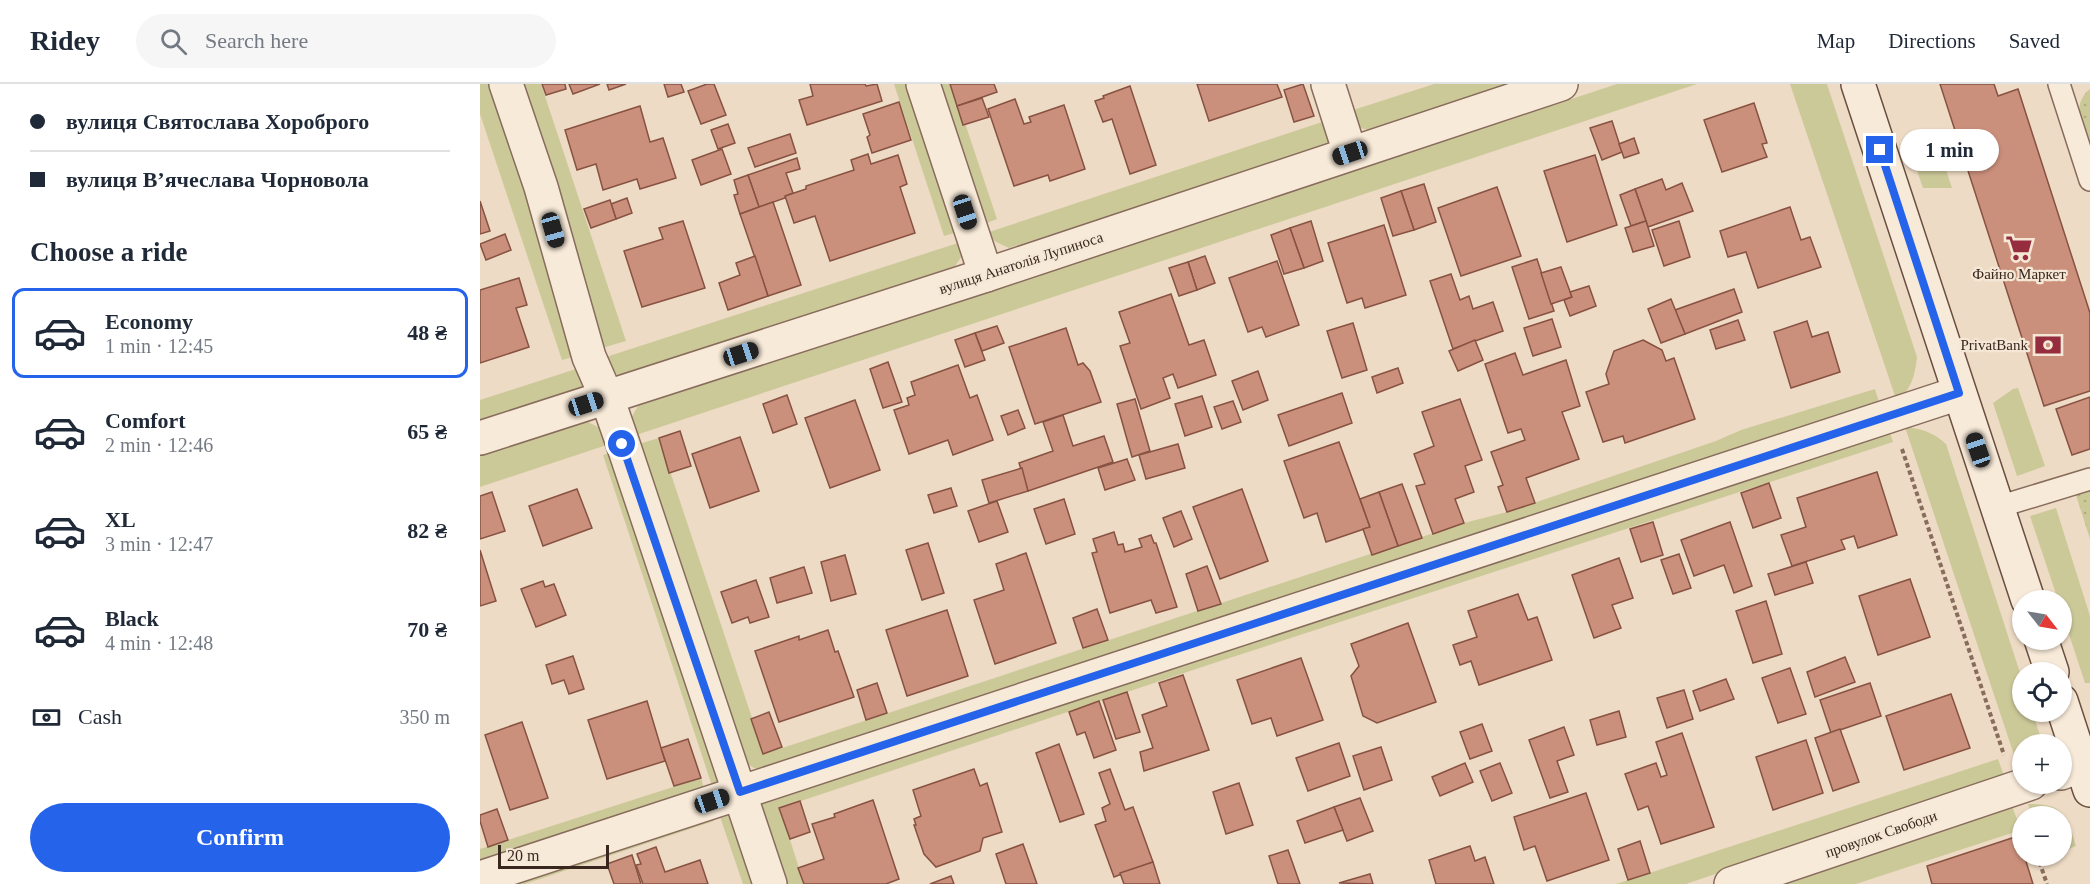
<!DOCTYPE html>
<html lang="en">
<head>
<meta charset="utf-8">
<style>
	body { margin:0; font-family:"Times New Roman",serif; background:#f6f6f7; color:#1f2937; height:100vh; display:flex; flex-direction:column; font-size:22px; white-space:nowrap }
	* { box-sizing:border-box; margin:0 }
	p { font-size:20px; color:#747a83 }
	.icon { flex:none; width:33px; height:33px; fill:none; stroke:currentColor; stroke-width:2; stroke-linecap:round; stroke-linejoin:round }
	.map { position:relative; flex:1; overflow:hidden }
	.drawer { display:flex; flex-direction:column; background:#fff; width:480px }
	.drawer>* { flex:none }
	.hud { display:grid; align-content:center; height:132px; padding:0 30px; background:#fff }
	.needle { width:39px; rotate:121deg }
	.controls { position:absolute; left:1532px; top:506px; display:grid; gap:12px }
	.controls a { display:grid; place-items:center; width:60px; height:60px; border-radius:50%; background:#fff; box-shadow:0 2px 4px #0004; font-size:30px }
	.scale { position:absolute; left:18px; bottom:15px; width:111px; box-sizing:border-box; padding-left:6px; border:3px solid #39271f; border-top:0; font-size:16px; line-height:21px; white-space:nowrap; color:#39271f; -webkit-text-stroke:4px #f5e7d5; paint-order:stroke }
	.end { position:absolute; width:27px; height:27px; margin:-14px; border:8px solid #2563eb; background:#fff; box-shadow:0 0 0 3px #fff }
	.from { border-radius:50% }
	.bubble { position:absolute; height:42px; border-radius:21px; background:#fff; box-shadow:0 2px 4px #0004; font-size:20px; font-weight:600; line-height:42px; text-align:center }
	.car { position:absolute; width:18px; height:36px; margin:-18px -9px; border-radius:8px; box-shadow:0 0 4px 2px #0007; background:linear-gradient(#222 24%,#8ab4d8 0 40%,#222 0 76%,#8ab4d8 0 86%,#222 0) }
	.hud b { display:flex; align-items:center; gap:21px; height:57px; font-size:22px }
	.hud b+b { border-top:2px solid #e0e1e3 }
	.hud i { width:15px; height:15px; background:#1f2937 }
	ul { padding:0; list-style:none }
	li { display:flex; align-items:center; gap:18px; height:90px; margin:0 12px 9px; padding:0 18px; border:3px solid transparent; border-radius:12px }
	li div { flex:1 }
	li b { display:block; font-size:22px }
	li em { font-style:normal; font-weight:600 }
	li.selected { border-color:#2563eb }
	li>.icon { width:54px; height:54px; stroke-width:1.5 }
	h2 { padding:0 30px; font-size:27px; line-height:72px }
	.pay { display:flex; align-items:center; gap:15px; height:66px; padding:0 30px; font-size:22px }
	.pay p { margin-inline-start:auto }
	.button { display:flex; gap:12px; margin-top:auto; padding:12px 30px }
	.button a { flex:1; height:69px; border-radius:36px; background:#2563eb; color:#fff; font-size:24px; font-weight:600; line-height:69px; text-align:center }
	header { display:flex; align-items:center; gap:36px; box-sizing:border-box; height:84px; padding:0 30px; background:#fff; border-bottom:2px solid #e0e1e3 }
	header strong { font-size:28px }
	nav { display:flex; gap:33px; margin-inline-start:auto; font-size:21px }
	.search { width:420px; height:54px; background:#f6f6f7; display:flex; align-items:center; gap:15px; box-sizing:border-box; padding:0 21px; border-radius:33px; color:#747a83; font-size:22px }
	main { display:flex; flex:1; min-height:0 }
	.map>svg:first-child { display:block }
	.grass { fill:#ccc999 }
	.garden { fill:url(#garden-dots) }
	.building { fill:#cb907c; stroke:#875242; stroke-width:1.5 }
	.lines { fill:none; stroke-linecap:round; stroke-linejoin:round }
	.lane-casing { stroke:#886c5c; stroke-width:24 }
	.street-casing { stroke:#886c5c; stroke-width:36 }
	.secondary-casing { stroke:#6a4e3f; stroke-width:36 }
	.path { stroke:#886c5c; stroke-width:4; stroke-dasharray:4.5 3; stroke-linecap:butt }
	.lane { stroke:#f8ead9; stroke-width:21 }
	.street { stroke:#f8ead9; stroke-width:33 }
	.secondary { stroke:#f8ead9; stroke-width:33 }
	.route { stroke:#2563eb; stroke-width:8 }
	.labels { text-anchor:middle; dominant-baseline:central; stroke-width:4.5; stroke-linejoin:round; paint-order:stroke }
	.street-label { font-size:15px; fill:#39271f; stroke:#f5e7d5 }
	.poi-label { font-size:15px; fill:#39271f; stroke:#f5e7d5 }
</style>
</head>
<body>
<header>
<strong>Ridey</strong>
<div class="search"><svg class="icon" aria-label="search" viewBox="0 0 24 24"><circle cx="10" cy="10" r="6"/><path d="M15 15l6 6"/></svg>Search here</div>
<nav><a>Map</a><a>Directions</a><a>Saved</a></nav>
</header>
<main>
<section class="drawer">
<div class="hud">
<b><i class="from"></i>вулиця Святослава Хороброго</b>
<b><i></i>вулиця Вʼячеслава Чорновола</b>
</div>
<h2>Choose a ride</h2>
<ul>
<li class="selected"><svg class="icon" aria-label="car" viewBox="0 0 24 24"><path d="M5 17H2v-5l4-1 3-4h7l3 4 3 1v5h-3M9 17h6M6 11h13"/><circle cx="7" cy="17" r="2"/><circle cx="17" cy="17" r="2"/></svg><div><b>Economy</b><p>1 min · 12:45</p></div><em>48 ₴</em></li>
<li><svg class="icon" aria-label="car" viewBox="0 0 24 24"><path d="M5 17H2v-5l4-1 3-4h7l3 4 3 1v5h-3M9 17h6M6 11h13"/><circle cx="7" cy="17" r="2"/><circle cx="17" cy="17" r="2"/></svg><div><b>Comfort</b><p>2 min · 12:46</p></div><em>65 ₴</em></li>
<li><svg class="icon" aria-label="car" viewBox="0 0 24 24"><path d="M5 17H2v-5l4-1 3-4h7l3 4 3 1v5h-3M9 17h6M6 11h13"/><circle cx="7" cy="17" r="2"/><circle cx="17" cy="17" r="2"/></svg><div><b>XL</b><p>3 min · 12:47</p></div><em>82 ₴</em></li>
<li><svg class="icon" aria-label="car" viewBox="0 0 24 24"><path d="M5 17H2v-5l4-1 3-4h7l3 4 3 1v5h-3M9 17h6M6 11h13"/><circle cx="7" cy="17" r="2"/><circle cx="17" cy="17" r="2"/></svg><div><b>Black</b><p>4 min · 12:48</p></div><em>70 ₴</em></li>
</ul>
<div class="pay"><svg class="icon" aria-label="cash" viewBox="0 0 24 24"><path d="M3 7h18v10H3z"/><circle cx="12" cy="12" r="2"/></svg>Cash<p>350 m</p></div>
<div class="button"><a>Confirm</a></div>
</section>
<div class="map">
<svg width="1610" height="800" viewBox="0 0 1610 800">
	<defs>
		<pattern id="garden-dots" width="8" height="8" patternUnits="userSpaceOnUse" patternTransform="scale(1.5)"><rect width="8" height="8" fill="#ccc999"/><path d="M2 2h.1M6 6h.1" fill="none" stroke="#b0ad83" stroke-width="1.8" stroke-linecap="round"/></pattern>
	</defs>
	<rect width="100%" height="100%" fill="#eedbc5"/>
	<g class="grass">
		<polygon points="0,0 10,0 101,271 82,276 0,30"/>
		<polygon points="33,0 61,0 146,257 122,264"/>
		<polygon points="414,0 432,0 481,147 464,152"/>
		<polygon points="456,0 472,0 517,135 502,141"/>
		<polygon points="954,0 1028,0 889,46 876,43 870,27"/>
		<polygon points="1137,0 1217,0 150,353 150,336 158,322"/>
		<path d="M1310,0H1347L1437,273C1435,290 1432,307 1416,315Z"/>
		<polygon points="848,36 850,60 529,164 516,158 506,149"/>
		<polygon points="1457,58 1472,104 1443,104 1434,78"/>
		<polygon points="481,158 482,172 475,182 142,292 130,288 123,274"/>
		<polygon points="102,283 105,295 102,304 0,337 0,316"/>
		<polygon points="1538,304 1565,382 1537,392 1513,319 1533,305"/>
		<polygon points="1395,305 1400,321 293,688 274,684 263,677 152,362 179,354 284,670 984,439 1027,428 1236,357 1261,346"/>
		<polygon points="106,337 124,346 133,359 0,403 0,371"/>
		<path d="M1425,343C1442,345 1453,348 1466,360L1542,595V627H1552L1561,654L1560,660H1542V687L1540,689Z"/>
		<polygon points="1409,346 1413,358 725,582 300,724 324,800 297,800 279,719"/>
		<polygon points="137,367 246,697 233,705 123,371"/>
		<polygon points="1576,424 1610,532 1610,599 1605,599 1581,526 1581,516 1578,516 1550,432"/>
		<polygon points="1518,675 1524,692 1206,800 1136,800"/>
		<polygon points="221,694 225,708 0,783 0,765"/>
		<path d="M1548,720C1584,720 1586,730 1596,762L1581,768V732H1552Z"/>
		<polygon points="1532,722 1541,746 1376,800 1295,800"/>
		<polygon points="237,724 255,730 278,800 263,800"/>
		<polygon points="231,727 234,737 45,800 11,800"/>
	</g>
	<g class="garden">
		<path d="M1610,5V68C1604,47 1589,21 1610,5Z"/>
		<polygon points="1610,404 1610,455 1595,408"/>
	</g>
	<g class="building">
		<polygon points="62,0 85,0 86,5 66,11"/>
		<polygon points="89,0 120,0 93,10"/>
		<polygon points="127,0 146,0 129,6"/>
		<polygon points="184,0 201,0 204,8 188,13"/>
		<polygon points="227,0 234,0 246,31 221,40 208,7"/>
		<polygon points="330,0 385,0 386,2 397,0 402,17 327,41 319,16 333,12"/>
		<polygon points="470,0 514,0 517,8 477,22"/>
		<polygon points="717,0 797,0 802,13 729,37"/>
		<polygon points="823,0 834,32 814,38 804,6"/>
		<polygon points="1460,0 1514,0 1518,12 1538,5 1610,229 1610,307 1564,322"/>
		<polygon points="650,2 676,81 650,90 632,35 623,38 615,17 624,14 623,12"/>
		<polygon points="502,14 509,33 483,41 477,22"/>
		<polygon points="535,15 544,40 551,38 549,33 584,21 605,85 570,97 568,91 534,102 508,25"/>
		<polygon points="419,18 431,56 392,69 387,53 390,51 383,30"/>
		<polygon points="1274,19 1287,59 1282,60 1287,73 1242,88 1224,36"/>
		<polygon points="160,22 170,58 183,54 196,94 160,105 157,95 123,106 116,80 97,86 85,46"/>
		<polygon points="1132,37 1142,68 1122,76 1110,44"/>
		<polygon points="248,40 255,59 238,65 231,46"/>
		<polygon points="310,50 316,69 275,83 268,64"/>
		<polygon points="1154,54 1159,69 1144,74 1139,60"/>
		<polygon points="242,65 251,90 221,101 212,76"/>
		<polygon points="388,70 391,80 418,71 427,100 420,103 435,149 350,177 335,132 314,139 305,112 326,105 326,102 374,86 371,76"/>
		<polygon points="1115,71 1137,141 1087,158 1064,87"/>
		<polygon points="317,74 320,85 306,89 313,109 305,112 305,114 279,123 268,91"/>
		<polygon points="268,91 279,123 260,130 254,111 258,110 254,96"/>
		<polygon points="1182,95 1186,106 1202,99 1213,127 1168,143 1155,105"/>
		<polygon points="944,100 956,138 934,146 921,107"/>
		<polygon points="1017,103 1041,172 981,192 958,124"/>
		<polygon points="1155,105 1166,137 1151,142 1140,111"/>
		<polygon points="921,107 934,146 913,152 901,114"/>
		<polygon points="147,114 152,129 136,135 131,120"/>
		<polygon points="130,116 136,135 111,144 104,125"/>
		<polygon points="0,117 10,147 0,150"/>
		<polygon points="293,118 321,201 288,212 260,130"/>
		<polygon points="1310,123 1321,156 1330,153 1341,183 1278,204 1266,168 1248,173 1240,147"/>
		<polygon points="203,137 225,204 162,223 144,167 183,155 179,144"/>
		<polygon points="831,137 843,177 824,184 810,144"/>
		<polygon points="1166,137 1174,162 1153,168 1145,144"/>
		<polygon points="1199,137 1210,173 1184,182 1172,146"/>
		<polygon points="904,141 926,211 885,224 882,214 867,219 848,159"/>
		<polygon points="810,144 824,184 804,190 791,151"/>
		<polygon points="25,150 31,166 6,176 0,160"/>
		<polygon points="275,172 288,212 248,226 239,199 260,191 256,179"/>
		<polygon points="725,172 735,199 717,206 708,178"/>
		<polygon points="1057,175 1074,227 1049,235 1032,183"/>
		<polygon points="797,177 819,241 786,253 782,243 768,248 749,194"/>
		<polygon points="708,178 717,206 699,212 689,184"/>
		<polygon points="1081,183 1092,213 1071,220 1061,189"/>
		<polygon points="971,190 980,216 989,212 993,225 1013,218 1023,247 973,265 950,197"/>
		<polygon points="39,194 47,221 36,224 49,263 0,279 0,206"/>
		<polygon points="1109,202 1116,222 1090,232 1084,216 1092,213 1090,208"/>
		<polygon points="1254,205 1262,228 1205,250 1195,226"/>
		<polygon points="691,210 709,261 724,256 736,291 698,304 693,290 683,294 690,314 661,325 640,262 650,259 639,228"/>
		<polygon points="1191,215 1205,250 1181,259 1168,225"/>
		<polygon points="1072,235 1081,263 1053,272 1044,244"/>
		<polygon points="1258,236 1265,256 1236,265 1230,246"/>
		<polygon points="1327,237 1332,253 1348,248 1360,288 1311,304 1294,248"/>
		<polygon points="873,239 887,286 862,294 847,247"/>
		<polygon points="517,242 524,259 502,267 495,249"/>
		<polygon points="586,244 598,281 603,279 610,287 621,318 555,340 529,263"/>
		<polygon points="495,249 505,276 485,283 475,256"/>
		<polygon points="995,256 1003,276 978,287 969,267"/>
		<polygon points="1163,256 1182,266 1186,277 1194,274 1215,335 1145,359 1143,352 1123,358 1106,308 1129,300 1126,290 1134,267"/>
		<polygon points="1035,269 1043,291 1086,276 1100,322 1082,328 1099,375 1046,394 1055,419 1027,428 1018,403 1023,401 1011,368 1045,356 1041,345 1028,349 1005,280"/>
		<polygon points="408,278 422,318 403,324 390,285"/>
		<polygon points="478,281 490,314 497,311 513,356 473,371 468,356 429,370 414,326 429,321 427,314 435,311 431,298"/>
		<polygon points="918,284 923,299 897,309 892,293"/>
		<polygon points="778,287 788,316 763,326 752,297"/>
		<polygon points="862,309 872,339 809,362 798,331"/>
		<polygon points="307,311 317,340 293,349 283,320"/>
		<polygon points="722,312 732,343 705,352 695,320"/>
		<polygon points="1610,313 1610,365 1592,371 1576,325"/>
		<polygon points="655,315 670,367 652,373 637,320"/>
		<polygon points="980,315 1002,376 985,382 994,408 975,415 984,439 953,450 936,402 945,400 934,370 954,362 942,328"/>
		<polygon points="375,316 400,386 350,404 325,334"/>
		<polygon points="753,317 761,338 742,345 734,323"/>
		<polygon points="538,326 545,344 528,351 521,332"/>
		<polygon points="583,331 593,362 624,352 633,378 548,407 539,379 573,367 563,338"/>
		<polygon points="200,347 211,382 189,389 179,354"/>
		<polygon points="260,353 279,407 230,424 212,370"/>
		<polygon points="859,358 890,443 846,458 837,429 824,434 804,377"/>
		<polygon points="698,360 705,384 666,395 659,371"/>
		<polygon points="647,375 655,396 625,406 618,384"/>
		<polygon points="542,384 548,407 509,419 502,396"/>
		<polygon points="1397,388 1417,451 1378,464 1374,452 1361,456 1365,465 1312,482 1301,451 1326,443 1317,414"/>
		<polygon points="1289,399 1301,434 1273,444 1261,409"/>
		<polygon points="922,400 942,454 918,462 899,408"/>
		<polygon points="471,404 477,422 454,429 448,411"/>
		<polygon points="97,405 112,444 63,462 49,422"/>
		<polygon points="762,405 788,477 740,495 713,423"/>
		<polygon points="12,408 25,447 0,455 0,412"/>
		<polygon points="899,408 918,462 892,471 883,445 890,443 880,415"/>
		<polygon points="584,415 595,450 566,460 554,425"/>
		<polygon points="517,417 528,448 499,458 488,427"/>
		<polygon points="701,427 712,455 694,463 683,434"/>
		<polygon points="1173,438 1183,471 1161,478 1150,445"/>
		<polygon points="1250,438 1272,502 1254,509 1244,481 1214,492 1201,456"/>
		<polygon points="634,448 638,461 643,460 645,468 662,463 659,455 671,451 674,459 676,459 697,523 676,529 671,516 630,529 612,469 617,468 613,455"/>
		<polygon points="448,459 464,509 442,516 426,466"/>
		<polygon points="0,466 16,517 0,522"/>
		<polygon points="546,469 576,559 515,580 494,516 524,506 516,480"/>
		<polygon points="1199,470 1211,504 1193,510 1181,476"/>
		<polygon points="365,471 376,510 351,517 341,478"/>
		<polygon points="1139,474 1153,514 1132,521 1141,544 1114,554 1092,491"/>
		<polygon points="1326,478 1333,499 1295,511 1288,490"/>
		<polygon points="727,482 741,520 718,527 706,490"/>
		<polygon points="324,483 332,509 297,519 290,494"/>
		<polygon points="1430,495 1450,553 1398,571 1379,512"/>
		<polygon points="276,496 289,533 270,539 268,533 252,539 241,508"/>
		<polygon points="63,497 65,503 74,500 86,531 56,543 41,505"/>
		<polygon points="1038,510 1048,536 1057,533 1072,576 999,601 991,577 980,581 973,561 997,553 988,527"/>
		<polygon points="1286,517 1302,570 1273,579 1256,527"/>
		<polygon points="617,525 628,556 603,564 593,534"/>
		<polygon points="467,526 488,592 427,612 406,546"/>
		<polygon points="928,539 956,618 897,639 883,632 871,592 879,582 871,560"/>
		<polygon points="348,546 355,568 358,567 374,613 299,638 275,567 319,552 319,556"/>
		<polygon points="93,572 104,605 89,610 84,596 72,600 66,581"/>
		<polygon points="1365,573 1375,598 1335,613 1327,588"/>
		<polygon points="821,574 843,636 797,652 791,634 772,640 757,596"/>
		<polygon points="1310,584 1326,630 1298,639 1282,594"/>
		<polygon points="703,591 729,666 664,687 660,668 673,664 662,631 687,622 679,599"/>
		<polygon points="1246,595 1254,615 1220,627 1213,607"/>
		<polygon points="397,599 407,629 386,636 377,606"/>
		<polygon points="1390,599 1401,632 1351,649 1340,616"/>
		<polygon points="1204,606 1213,635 1187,644 1177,614"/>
		<polygon points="647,608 660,648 636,655 623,616"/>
		<polygon points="1471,610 1490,664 1424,686 1406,632"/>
		<polygon points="167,617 185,677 127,695 108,636"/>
		<polygon points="619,617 636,666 614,674 605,648 597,651 589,628"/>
		<polygon points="1139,627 1146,653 1117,661 1110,636"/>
		<polygon points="289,628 302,663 283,670 271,635"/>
		<polygon points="42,638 68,714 30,726 5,651"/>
		<polygon points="1002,640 1012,667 990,675 980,648"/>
		<polygon points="1084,643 1094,671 1077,677 1088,708 1070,714 1049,656"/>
		<polygon points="1360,645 1379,698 1353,707 1335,654"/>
		<polygon points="1202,649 1234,743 1181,760 1168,722 1158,726 1145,690 1176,679 1181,693 1187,691 1176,658"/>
		<polygon points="208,655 221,694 194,702 181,664"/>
		<polygon points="1326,656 1343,709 1293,726 1276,673"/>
		<polygon points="859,659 870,692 828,707 816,674"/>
		<polygon points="579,660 604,730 580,738 556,669"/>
		<polygon points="901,663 912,696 884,706 873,672"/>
		<polygon points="985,679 993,698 960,712 952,693"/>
		<polygon points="1020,679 1032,709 1012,717 1000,687"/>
		<polygon points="494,685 500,702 507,699 522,748 503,754 500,767 456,783 444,770 434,741 436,741 434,735 441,732 433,706"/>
		<polygon points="630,685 645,726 653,723 673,778 634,793 615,741 626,737 622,724 630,720 619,689"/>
		<polygon points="759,699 773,741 746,750 733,708"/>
		<polygon points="1106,709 1129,776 1067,797 1055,762 1044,766 1034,733"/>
		<polygon points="880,714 893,747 867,757 854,723"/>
		<polygon points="393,716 419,795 406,800 324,800 318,784 344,775 332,740 355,733 354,730"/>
		<polygon points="320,717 330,748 310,755 299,724"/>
		<polygon points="854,723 863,746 825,759 817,737"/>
		<polygon points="17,725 28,756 8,763 0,737 0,731"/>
		<polygon points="1538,752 1542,771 1544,771 1553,800 1452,800 1447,782"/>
		<polygon points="1160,757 1170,789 1148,796 1138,765"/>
		<polygon points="543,760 557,800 526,800 516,770"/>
		<polygon points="990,762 995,777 1005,773 1014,800 956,800 949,776"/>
		<polygon points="176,763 185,788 220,776 228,800 163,800 156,781 161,780 157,770"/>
		<polygon points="808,766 820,800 798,800 789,772"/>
		<polygon points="152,771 161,800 134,800 127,780"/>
		<polygon points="673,778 680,800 644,800 640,789"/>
		<polygon points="890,790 893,800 859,799"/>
		<polygon points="471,792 474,800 450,800"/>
	</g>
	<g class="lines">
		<defs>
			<g id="lane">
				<polyline points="1579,0 1610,96"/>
				<polyline points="1518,423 1610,395"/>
			</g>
			<g id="street">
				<polyline points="26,0 61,103 109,273 127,314 143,360 290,800"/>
				<polyline points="443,0 506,191"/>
				<polyline points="848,0 870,69"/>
				<polyline points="0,354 506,191 1081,0"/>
				<polyline points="1581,689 1602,681"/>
				<polyline points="0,794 1479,309"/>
				<polyline points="1251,800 1551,699"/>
			</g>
			<g id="secondary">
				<polyline points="1378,0 1548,516"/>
				<polyline points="1561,555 1572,588"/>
				<polyline points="1581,617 1610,706"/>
			</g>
		</defs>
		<use href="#lane" class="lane-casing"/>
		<use href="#street" class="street-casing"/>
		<use href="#secondary" class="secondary-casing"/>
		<g class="path">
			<polyline points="1422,365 1524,671"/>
			<polyline points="1557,771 1567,800"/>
		</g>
		<use href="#lane" class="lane"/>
		<use href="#street" class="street"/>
		<use href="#secondary" class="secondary"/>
	</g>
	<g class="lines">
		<polyline class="route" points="142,360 260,708 1479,309 1400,66"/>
	</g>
	<defs>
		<symbol id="supermarket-bare" viewBox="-9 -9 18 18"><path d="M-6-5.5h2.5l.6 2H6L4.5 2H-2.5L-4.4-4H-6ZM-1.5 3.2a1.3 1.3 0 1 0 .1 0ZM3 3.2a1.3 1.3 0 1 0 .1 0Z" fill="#962d3e" stroke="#f5e7d5" stroke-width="2.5" paint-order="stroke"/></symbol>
		<symbol id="bank-bare" viewBox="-9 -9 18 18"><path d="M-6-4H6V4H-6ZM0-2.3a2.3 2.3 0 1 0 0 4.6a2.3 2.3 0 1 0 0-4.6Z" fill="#962d3e" stroke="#f5e7d5" stroke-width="2.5" paint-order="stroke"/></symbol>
	</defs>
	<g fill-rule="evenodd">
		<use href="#supermarket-bare" x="1520" y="145" width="38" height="38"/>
		<use href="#bank-bare" x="1549" y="242" width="38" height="38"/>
	</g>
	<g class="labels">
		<g class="street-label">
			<text transform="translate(541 179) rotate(-18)">вулиця Анатолія Лупиноса</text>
			<text transform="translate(1401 750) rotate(-19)">провулок Свободи</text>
		</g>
		<g class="poi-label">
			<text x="1539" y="190">Файно Маркет</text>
			<text x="1548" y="261" text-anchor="end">PrivatBank</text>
		</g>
	</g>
</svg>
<div class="controls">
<a><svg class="needle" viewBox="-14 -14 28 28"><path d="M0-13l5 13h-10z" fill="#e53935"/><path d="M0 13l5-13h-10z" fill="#747a83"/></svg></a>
<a><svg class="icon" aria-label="locate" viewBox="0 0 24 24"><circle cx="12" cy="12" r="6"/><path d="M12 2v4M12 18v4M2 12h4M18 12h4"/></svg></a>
<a>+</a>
<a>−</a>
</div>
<div class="scale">20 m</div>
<i class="end from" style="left:142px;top:360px"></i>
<i class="end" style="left:1400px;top:66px"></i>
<div class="bubble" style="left:1420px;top:45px;width:99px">1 min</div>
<i class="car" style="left:870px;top:69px;rotate:252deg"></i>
<i class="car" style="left:485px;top:128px;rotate:162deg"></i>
<i class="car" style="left:73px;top:146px;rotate:164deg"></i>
<i class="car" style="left:261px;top:270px;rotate:72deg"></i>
<i class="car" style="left:106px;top:320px;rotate:72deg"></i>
<i class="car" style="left:1498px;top:366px;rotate:341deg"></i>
<i class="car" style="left:232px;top:717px;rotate:71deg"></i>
</div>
</main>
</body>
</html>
